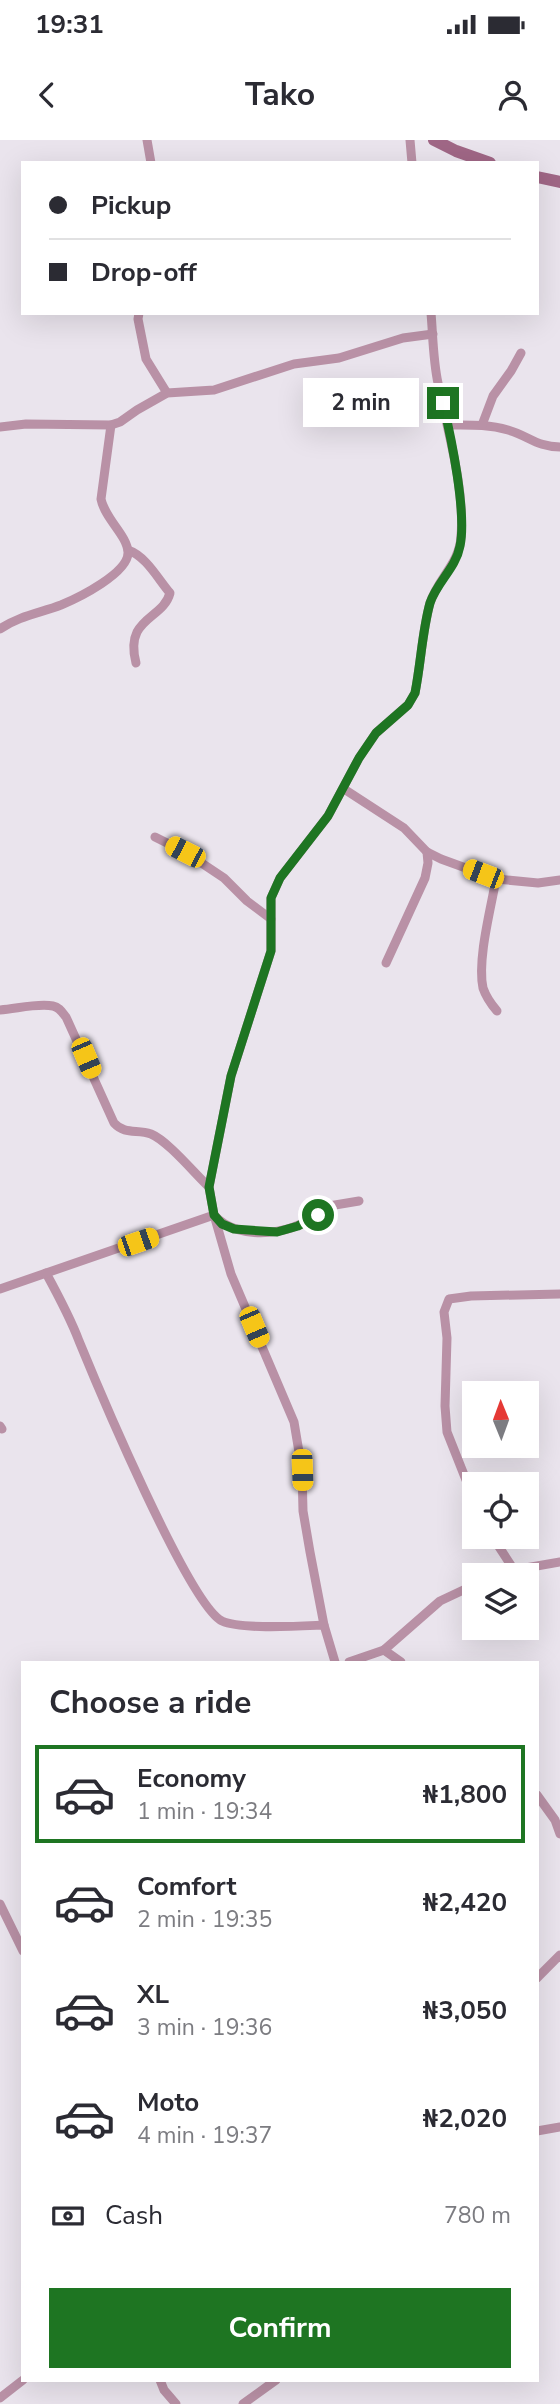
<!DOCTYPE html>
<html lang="en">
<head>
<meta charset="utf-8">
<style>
	body { margin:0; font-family:"Nunito Sans",sans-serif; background:#f2f2f3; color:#2b2b33; height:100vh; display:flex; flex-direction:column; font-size:26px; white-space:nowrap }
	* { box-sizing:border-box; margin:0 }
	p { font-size:23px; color:#7c7c81 }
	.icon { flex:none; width:38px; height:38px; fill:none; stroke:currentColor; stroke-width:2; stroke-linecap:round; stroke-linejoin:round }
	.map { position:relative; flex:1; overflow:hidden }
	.details { position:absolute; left:21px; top:1521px; width:518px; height:721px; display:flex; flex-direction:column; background:#fff; border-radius:0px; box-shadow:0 7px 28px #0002 }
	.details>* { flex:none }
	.banner { position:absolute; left:21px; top:21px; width:518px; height:154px; border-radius:0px; box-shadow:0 7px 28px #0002; display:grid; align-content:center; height:154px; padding:0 28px; background:#fff }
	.needle { width:46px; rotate:359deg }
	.controls { position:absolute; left:462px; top:1241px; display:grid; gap:14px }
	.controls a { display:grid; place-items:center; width:77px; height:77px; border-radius:0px; background:#fff; box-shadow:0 7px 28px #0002; font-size:35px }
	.end { position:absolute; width:32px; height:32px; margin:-16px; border:9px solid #1e7522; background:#fff; box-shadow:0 0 0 4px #fff }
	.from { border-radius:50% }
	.bubble { position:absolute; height:49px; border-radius:0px; background:#fff; box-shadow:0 7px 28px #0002; font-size:23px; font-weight:700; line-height:49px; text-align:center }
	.car { position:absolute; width:21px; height:42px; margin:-21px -10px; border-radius:9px; box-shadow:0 0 5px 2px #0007; background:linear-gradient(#f5c518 24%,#345 0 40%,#f5c518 0 76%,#345 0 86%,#f5c518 0) }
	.banner b { display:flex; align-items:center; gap:24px; height:66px; font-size:26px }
	.banner b+b { border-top:2px solid #e1e1e2 }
	.banner i { width:18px; height:18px; background:#2b2b33 }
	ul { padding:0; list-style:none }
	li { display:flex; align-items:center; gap:21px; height:98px; margin:0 14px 10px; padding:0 14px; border:4px solid transparent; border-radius:0px }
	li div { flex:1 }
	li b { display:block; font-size:26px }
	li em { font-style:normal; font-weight:700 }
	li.active { border-color:#1e7522 }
	li>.icon { width:63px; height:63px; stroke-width:1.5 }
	h2 { padding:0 28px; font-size:32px; line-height:84px }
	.pay { display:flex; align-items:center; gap:18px; height:77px; padding:0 28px; font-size:26px }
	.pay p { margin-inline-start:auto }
	.action { display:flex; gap:14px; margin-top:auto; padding:14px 28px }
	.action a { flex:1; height:80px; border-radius:0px; background:#1e7522; color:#fff; font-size:28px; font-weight:700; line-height:80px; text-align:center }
	.status { display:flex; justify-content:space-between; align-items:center; height:49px; padding:0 35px; background:#fff; direction:ltr }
	.status svg { height:19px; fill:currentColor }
	header { display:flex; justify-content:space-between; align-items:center; height:91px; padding:0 28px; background:#fff; font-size:32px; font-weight:700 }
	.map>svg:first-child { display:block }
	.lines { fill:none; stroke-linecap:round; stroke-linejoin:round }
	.street { stroke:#b991a6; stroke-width:9 }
	.secondary { stroke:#a06786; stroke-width:12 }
	.route { stroke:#1e7522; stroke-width:9 }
</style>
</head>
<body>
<div class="status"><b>19:31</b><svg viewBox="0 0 49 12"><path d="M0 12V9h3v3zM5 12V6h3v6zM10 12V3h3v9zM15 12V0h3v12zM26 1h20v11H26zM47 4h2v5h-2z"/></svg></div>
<header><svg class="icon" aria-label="back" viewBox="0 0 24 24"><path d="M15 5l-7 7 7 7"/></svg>Tako<svg class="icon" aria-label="person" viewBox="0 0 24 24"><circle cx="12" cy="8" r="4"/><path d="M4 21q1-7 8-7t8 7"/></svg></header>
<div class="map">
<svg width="560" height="2264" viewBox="0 0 560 2264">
	<rect width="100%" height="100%" fill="#eae4ed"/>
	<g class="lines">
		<g class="street">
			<polyline points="147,0 151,23"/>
			<polyline points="410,0 412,23"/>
			<polyline points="139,173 138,179 146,219 167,253"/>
			<path d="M448,285C469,285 488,284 508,290C529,296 537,307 560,307"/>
			<polyline points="482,285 493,256 511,231 521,213"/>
			<polyline points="0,287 26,284 111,285 120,282 137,270 167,253 214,250 294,224 339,218 403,198 433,194"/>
			<path d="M128,410C146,416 158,439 170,453C163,480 124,477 136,523"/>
			<path d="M0,489C19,476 40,473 61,465C78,458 129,433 128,412C127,395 105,379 101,359L111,285"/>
			<polyline points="344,649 404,688 427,712 441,719 496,739 538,743 560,740"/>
			<polyline points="155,697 185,712 224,738 247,761 271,779"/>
			<path d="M496,739C491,768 477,820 483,848C486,857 491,864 497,871"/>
			<polyline points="386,823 425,738 428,723 427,712"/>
			<path d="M0,870C16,869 37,863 53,866C59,867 62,872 66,877L114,983C125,995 137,989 151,994C168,1001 195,1034 209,1047"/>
			<path d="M46,1133C58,1155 70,1177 79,1201C97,1245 189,1465 222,1481C242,1490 301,1486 324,1485"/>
			<path d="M0,1149L214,1075C238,1103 301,1096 323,1067L359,1061"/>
			<polyline points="0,1286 2,1289"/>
			<polyline points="474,1360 447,1292 445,1266 447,1198 444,1172 449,1159 471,1156 560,1154"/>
			<polyline points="492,1396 514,1430"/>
			<polyline points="501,1435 514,1430 560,1422"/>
			<polyline points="384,1510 401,1522"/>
			<path d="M335,1522L324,1485L310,1412L303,1371L302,1330L294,1282L231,1134L214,1075L209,1047L231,936L271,811V758L280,738L328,676L359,618L376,593L408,565L415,553C421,523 422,492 430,463C438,438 460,423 461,396C465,347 447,290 438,243C433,220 433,196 431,173"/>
			<polyline points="349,1522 384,1510 440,1461 474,1445"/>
			<polyline points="537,1655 555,1680 560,1694"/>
			<polyline points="0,1764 23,1811"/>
			<polyline points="537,1838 560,1815"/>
			<polyline points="537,1991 560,1987"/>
			<polyline points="160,2240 164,2250 176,2264"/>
			<polyline points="0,2258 23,2240"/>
			<polyline points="243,2264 276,2240"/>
		</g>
		<g class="secondary">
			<polyline points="434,0 456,11 490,23"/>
			<polyline points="537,37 560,42"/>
		</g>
	</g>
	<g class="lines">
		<path class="route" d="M318,1075L298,1086L277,1092L234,1089L222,1084L214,1075L209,1047L231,936L271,811V758L280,738L328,676L359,618L376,593L408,565L415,553C421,523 422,492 430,463C437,442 456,428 460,406C467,373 451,297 443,263"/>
	</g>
</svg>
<div class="controls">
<a><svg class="needle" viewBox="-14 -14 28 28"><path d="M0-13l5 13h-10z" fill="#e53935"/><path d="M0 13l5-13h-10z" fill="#7c7c81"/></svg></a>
<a><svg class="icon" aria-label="locate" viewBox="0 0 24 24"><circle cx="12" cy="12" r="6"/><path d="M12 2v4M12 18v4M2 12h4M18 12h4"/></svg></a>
<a><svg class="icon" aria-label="layers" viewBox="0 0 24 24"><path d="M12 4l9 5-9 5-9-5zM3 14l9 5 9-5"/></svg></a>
</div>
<i class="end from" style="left:318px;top:1075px"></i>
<i class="end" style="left:443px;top:263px"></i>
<div class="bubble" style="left:303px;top:238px;width:116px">2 min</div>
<i class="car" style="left:185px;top:712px;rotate:297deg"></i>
<i class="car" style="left:483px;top:734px;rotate:291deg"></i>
<i class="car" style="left:86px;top:918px;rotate:157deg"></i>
<i class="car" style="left:138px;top:1102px;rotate:71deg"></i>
<i class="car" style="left:254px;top:1187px;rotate:157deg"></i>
<i class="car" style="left:302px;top:1330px;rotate:178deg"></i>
<div class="banner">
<b><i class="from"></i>Pickup</b>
<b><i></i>Drop-off</b>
</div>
<section class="details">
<h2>Choose a ride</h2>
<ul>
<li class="active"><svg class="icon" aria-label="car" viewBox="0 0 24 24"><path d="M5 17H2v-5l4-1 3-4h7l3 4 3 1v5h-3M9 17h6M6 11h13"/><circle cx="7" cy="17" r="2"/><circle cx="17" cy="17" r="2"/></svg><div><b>Economy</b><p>1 min · 19:34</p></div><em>₦1,800</em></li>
<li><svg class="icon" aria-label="car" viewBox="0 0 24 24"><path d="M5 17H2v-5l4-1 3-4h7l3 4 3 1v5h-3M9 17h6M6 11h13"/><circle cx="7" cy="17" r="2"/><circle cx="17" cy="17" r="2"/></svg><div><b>Comfort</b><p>2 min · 19:35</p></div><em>₦2,420</em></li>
<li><svg class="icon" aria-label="car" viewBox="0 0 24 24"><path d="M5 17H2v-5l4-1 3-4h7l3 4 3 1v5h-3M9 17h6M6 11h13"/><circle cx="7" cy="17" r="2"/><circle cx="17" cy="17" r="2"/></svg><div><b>XL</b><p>3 min · 19:36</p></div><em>₦3,050</em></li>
<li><svg class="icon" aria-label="car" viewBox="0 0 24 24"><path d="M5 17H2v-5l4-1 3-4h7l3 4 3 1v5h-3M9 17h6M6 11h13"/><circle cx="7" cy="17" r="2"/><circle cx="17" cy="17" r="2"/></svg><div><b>Moto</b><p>4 min · 19:37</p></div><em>₦2,020</em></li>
</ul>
<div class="pay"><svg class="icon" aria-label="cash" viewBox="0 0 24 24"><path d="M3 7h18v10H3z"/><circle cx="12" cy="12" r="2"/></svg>Cash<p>780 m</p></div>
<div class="action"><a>Confirm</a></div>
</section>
</div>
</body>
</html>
